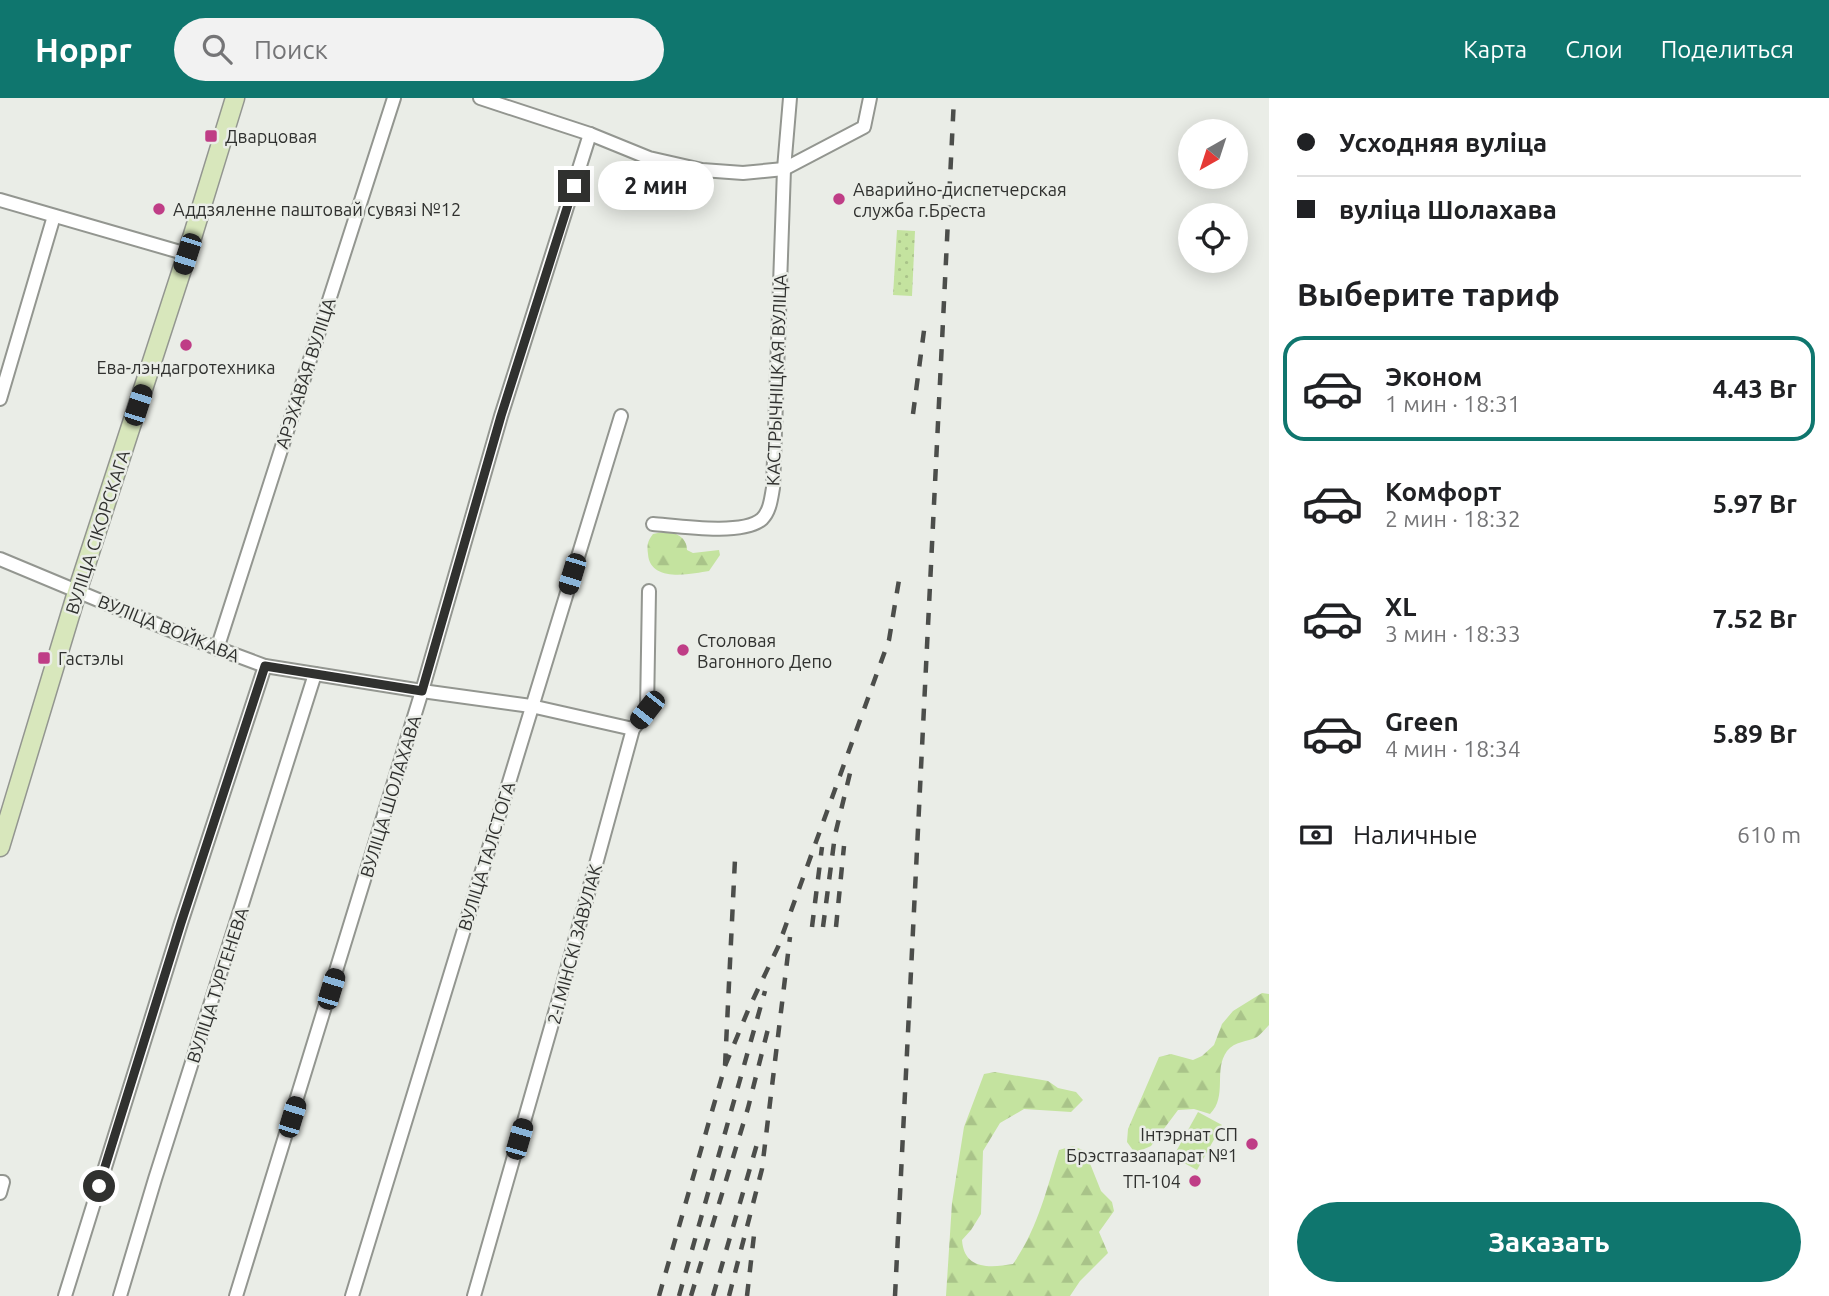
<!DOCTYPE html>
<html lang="ru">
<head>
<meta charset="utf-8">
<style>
	body { margin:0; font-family:Ubuntu,sans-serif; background:#f2f2f2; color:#202124; height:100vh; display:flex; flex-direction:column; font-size:26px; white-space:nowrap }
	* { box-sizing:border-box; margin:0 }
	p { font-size:23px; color:#757577 }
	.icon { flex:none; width:38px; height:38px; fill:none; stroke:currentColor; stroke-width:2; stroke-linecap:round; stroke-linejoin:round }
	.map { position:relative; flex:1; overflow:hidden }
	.sheet { display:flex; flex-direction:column; background:#fff; width:560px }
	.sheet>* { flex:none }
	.top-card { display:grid; align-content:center; height:154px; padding:0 28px; background:#fff }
	.needle { width:46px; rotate:219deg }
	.tools { position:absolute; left:1178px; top:21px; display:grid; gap:14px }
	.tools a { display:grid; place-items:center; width:70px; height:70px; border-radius:50%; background:#fff; box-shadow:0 4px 18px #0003; font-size:35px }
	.end { position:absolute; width:32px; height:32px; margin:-16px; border:9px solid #30312f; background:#fff; box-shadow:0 0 0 4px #fff }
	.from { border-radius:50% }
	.bubble { position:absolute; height:49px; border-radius:24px; background:#fff; box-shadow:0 4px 18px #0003; font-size:23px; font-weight:700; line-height:49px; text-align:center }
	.car { position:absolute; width:21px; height:42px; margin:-21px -10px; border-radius:9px; box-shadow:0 0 5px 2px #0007; background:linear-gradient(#222 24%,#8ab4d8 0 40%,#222 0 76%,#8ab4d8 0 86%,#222 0) }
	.top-card b { display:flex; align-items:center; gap:24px; height:66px; font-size:26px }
	.top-card b+b { border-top:2px solid #e0e0e0 }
	.top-card i { width:18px; height:18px; background:#202124 }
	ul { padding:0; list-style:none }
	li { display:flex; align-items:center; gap:21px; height:105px; margin:0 14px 10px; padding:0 14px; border:4px solid transparent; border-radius:21px }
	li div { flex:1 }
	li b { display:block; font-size:26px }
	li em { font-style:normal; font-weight:700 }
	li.on { border-color:#0f766e }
	li>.icon { width:63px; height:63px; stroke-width:1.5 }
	h2 { padding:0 28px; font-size:32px; line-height:84px }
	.pay { display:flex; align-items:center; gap:18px; height:77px; padding:0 28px; font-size:26px }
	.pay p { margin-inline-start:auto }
	.cta { display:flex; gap:14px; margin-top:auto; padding:14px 28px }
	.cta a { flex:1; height:80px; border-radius:42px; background:#0f766e; color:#fff; font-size:28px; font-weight:700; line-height:80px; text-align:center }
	header { display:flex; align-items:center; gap:42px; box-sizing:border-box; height:98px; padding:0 35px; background:#0f766e; color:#fff }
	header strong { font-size:33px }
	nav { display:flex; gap:38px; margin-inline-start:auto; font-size:24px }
	.search { width:490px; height:63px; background:#f2f2f2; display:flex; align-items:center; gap:18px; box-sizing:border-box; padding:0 24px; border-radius:38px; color:#757577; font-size:26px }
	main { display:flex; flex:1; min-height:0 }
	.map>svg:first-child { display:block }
	.grass { fill:url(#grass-dots) }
	.forest { fill:url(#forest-firs) }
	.garden { fill:#c4e39f }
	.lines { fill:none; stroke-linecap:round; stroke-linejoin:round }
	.street-casing { stroke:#939690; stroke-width:16 }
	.secondary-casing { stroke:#939690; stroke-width:21 }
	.street { stroke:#fff; stroke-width:12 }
	.secondary { stroke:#d8e7bc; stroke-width:18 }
	.rail { stroke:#4c4e4b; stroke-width:4.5; stroke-dasharray:12 12; stroke-linecap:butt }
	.route { stroke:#30312f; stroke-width:9 }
	.poi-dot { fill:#bf3d86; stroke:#eaede7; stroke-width:2.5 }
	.labels { text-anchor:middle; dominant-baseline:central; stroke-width:5; stroke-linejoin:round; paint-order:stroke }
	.poi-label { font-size:18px; fill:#30312f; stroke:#eaede7; text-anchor:start }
	.street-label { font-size:18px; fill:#30312f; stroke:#eaede7 }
</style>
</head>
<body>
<header>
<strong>Hoppr</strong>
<div class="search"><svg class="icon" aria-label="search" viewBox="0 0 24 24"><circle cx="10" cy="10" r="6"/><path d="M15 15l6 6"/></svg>Поиск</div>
<nav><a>Карта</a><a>Слои</a><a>Поделиться</a></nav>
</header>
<main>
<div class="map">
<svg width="1269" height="1198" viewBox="0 0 1269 1198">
	<defs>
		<pattern id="grass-dots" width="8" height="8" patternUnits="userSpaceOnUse" patternTransform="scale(1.75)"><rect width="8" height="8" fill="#c4e39f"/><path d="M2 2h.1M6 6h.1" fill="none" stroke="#a9c389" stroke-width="1.8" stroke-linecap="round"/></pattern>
		<pattern id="forest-firs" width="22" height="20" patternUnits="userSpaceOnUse" patternTransform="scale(1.75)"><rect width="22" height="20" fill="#c4e39f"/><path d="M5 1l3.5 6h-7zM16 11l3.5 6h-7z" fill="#a9c389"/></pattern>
	</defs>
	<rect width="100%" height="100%" fill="#eaede7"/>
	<polygon class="grass" points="897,132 915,133 912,198 893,197"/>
	<g class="forest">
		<path d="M667,433C678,436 687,440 687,452L693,455L719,452L720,457L709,473C691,476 650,485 648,456C647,447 647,444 653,436Z"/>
		<path d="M1262,895L1269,896V927C1265,931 1261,936 1257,939C1247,944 1235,943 1227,953C1213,972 1228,998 1210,1016L1194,1011L1178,1012L1151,1048L1135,1055L1127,1044L1128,1031L1159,959L1171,956L1193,962L1202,958L1214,947L1222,926L1233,913Z"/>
		<path d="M995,974L1048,983L1058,990L1076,994L1083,1002L1071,1014L1024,1011L1000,1025L983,1053L981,1116L971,1132L962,1142C964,1172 990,1170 1013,1166C1038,1130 1046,1093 1059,1052L1073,1048L1085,1053L1101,1093L1112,1104L1114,1113L1099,1134L1108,1155L1080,1183L1070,1198H946L952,1105L964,1029L984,976Z"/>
	</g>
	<polygon class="garden" points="1198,1014 1222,1027 1197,1072 1173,1059"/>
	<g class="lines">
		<defs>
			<g id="street">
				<polyline points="480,0 590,36 649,60 702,72 743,75 784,71 864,29 870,0"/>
				<polyline points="0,102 187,156"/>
				<polyline points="0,301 54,118"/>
				<path d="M653,426C678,428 743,438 762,421C770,413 771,401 773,390L784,71L790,0"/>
				<polyline points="0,461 187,539 265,568 422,593 531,608 633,631"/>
				<polyline points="217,551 394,0"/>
				<polyline points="0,1084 3,1084 0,1095"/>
				<polyline points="65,1198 181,825 265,568"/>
				<polyline points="120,1198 155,1081 315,576"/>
				<polyline points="236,1198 422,593 501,318 590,36"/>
				<polyline points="352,1198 621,318"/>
				<polyline points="474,1198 559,901 633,631 647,613 649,493"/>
			</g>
			<polyline id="secondary" points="0,749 77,494 187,156 235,0"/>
		</defs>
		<use href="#street" class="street-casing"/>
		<use href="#secondary" class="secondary-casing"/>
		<use href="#street" class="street"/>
		<use href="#secondary" class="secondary"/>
		<g class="rail">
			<polyline points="913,316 925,225"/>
			<polyline points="812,829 822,749"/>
			<polyline points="823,829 835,737 852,667"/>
			<polyline points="836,829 844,748"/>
			<polyline points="725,968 749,910 778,849 889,542 900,476"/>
			<polyline points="659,1198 725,968 735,761"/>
			<polyline points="679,1198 765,893"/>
			<polyline points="691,1198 748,1010 770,923"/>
			<polyline points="713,1198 757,1046"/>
			<polyline points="729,1198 762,1071 790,839"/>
			<polyline points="747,1198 754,1137"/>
			<polyline points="895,1198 954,0"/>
		</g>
	</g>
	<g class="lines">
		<polyline class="route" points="99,1088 181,825 265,568 422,593 501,318 574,88"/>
	</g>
	<g class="poi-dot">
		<rect x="204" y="31" width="14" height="14" rx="3.5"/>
		<circle cx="839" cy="101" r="7"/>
		<circle cx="159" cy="111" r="7"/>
		<circle cx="186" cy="247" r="7"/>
		<circle cx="683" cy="552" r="7"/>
		<rect x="37" y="553" width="14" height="14" rx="3.5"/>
		<circle cx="1252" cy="1046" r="7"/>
		<circle cx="1195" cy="1083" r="7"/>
	</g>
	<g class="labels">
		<g class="poi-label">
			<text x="225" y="38">Дварцовая</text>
			<text x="853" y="91">Аварийно-диспетчерская<tspan x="853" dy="21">служба г.Бреста</tspan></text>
			<text x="173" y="111">Аддзяленне паштовай сувязі №12</text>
			<text x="186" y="269" text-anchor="middle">Ева-лэндагротехника</text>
			<text x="697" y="542">Столовая<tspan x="697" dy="21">Вагонного Депо</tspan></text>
			<text x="58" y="560">Гастэлы</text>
			<text x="1238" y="1036" text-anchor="end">Інтэрнат СП<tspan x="1238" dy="21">Брэстгазаапарат №1</tspan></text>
			<text x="1181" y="1083" text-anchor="end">ТП-104</text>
		</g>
		<g class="street-label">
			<text transform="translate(305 275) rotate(-72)">АРЭХАВАЯ ВУЛІЦА</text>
			<text transform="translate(776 282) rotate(-88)">КАСТРЫЧНІЦКАЯ ВУЛІЦА</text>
			<text transform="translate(97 434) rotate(-72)">ВУЛІЦА СІКОРСКАГА</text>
			<text transform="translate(169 530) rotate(22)">ВУЛІЦА ВОЙКАВА</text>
			<text transform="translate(390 698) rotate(-73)">ВУЛІЦА ШОЛАХАВА</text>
			<text transform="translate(486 758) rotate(-73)">ВУЛІЦА ТАЛСТОГА</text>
			<text transform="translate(574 846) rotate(-75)">2-І МІНСКІ ЗАВУЛАК</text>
			<text transform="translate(217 887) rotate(-72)">ВУЛІЦА ТУРГЕНЕВА</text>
		</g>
	</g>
</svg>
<div class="tools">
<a><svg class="needle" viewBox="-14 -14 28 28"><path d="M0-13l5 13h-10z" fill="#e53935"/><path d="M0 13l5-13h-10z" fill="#757577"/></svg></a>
<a><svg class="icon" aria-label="locate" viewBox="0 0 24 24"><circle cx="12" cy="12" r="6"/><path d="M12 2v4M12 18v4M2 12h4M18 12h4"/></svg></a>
</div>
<i class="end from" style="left:99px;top:1088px"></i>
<i class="end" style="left:574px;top:88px"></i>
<div class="bubble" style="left:598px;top:63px;width:116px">2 мин</div>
<i class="car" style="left:187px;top:156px;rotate:198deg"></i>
<i class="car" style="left:138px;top:307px;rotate:18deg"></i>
<i class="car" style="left:572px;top:476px;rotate:197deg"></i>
<i class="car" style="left:647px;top:612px;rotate:218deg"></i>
<i class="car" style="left:331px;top:891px;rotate:17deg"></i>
<i class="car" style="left:292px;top:1019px;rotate:17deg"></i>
<i class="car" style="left:519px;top:1041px;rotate:16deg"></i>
</div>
<section class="sheet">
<div class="top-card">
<b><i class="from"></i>Усходняя вуліца</b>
<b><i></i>вуліца Шолахава</b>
</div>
<h2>Выберите тариф</h2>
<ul>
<li class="on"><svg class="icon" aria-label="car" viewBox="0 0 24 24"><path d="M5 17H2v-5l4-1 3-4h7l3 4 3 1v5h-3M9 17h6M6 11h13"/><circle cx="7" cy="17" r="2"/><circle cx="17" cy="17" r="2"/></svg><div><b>Эконом</b><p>1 мин · 18:31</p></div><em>4.43 Br</em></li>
<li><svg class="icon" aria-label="car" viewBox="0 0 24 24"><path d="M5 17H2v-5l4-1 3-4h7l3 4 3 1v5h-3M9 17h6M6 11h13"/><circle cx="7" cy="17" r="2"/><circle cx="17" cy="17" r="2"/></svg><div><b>Комфорт</b><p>2 мин · 18:32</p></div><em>5.97 Br</em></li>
<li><svg class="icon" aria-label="car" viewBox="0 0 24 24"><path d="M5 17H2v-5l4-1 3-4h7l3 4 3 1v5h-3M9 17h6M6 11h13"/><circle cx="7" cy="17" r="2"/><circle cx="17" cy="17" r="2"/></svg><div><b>XL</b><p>3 мин · 18:33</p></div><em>7.52 Br</em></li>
<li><svg class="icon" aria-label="car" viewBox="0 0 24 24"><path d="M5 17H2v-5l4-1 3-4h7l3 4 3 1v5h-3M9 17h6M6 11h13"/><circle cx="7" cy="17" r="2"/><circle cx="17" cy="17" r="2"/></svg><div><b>Green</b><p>4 мин · 18:34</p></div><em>5.89 Br</em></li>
</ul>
<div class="pay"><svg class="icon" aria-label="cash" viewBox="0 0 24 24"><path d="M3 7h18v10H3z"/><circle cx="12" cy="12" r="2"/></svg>Наличные<p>610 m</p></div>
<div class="cta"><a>Заказать</a></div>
</section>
</main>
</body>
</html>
